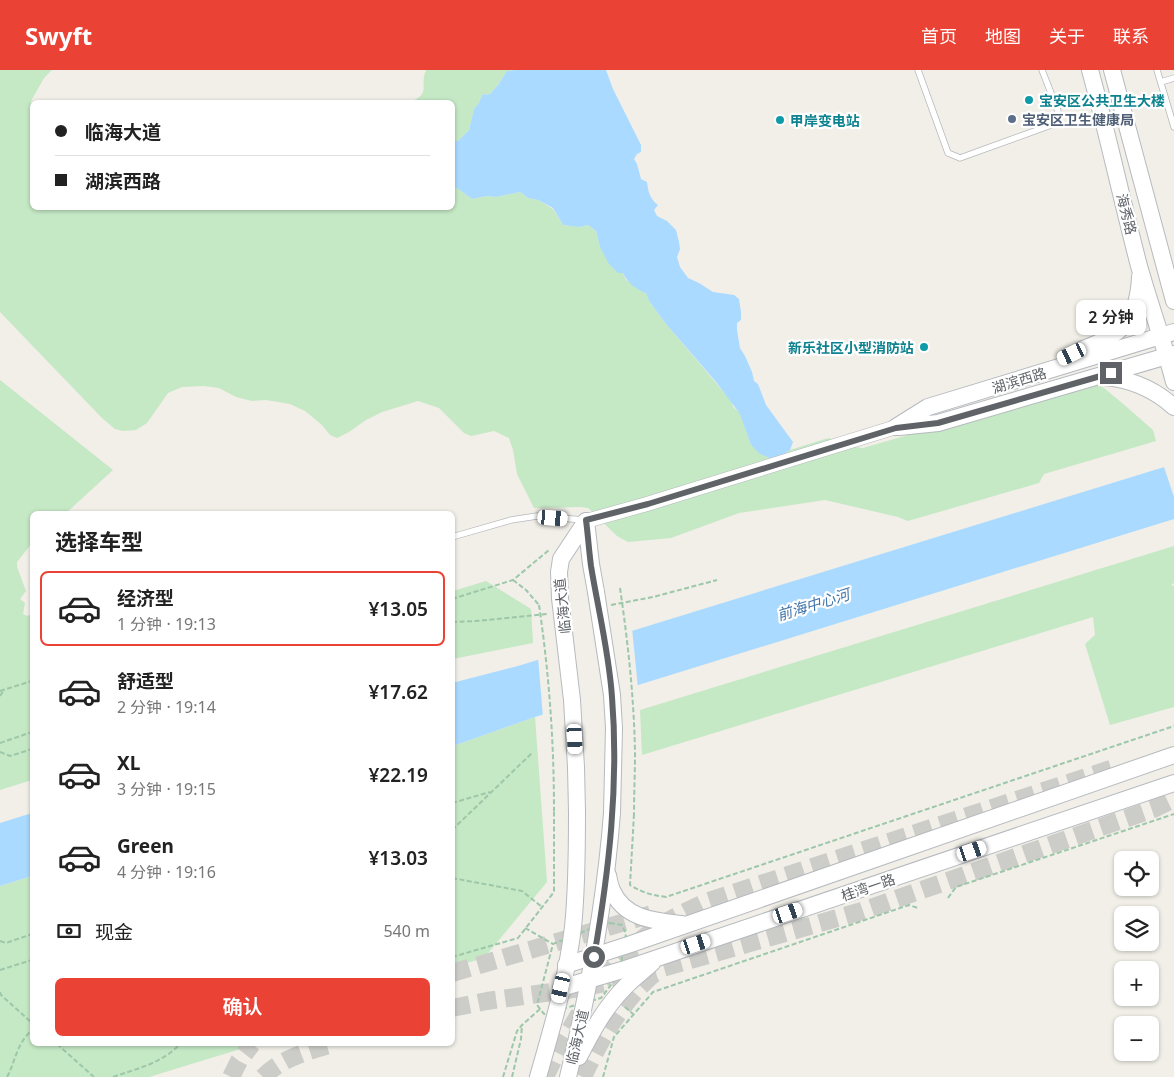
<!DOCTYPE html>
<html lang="zh">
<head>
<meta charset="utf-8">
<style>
	body { margin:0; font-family:"Noto Sans","Noto Sans SC",sans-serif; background:#f2f2f2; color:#222; height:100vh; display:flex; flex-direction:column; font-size:19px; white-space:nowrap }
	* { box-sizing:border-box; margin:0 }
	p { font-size:16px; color:#767676 }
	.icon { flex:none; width:28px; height:28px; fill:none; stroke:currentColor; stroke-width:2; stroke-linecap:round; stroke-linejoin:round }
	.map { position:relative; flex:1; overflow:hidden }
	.side { position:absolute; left:30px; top:441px; width:425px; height:535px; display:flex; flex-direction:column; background:#fff; border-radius:8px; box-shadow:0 1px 4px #0004 }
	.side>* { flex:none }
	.top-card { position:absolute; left:30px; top:30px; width:425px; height:110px; border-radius:8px; box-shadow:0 1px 4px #0004; display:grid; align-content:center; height:110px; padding:0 25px; background:#fff }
	.buttons { position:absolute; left:1114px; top:781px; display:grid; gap:10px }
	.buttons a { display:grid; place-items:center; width:45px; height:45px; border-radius:8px; background:#fff; box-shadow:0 1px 4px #0004; font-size:25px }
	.end { position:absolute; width:22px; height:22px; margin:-11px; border:6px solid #5f6368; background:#fff; box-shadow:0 0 0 2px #fff }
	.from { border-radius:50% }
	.bubble { position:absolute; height:35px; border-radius:8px; background:#fff; box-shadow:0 1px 4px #0004; font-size:16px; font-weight:600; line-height:35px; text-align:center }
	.car { position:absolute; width:15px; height:30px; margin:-15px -8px; border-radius:6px; box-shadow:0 0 4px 1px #0007; background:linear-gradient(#fff 24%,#345 0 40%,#fff 0 76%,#345 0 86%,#fff 0) }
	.top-card b { display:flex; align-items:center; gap:18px; height:48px; font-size:19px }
	.top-card b+b { border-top:1px solid #e0e0e0 }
	.top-card i { width:12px; height:12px; background:#222 }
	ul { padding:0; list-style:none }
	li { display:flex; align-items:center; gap:15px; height:75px; margin:0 10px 8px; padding:0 15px; border:2px solid transparent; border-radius:8px }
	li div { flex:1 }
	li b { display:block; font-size:19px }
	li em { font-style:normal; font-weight:600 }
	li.selected { border-color:#ea4335 }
	li>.icon { width:45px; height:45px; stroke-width:1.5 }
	h2 { padding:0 25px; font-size:22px; line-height:60px }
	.pay { display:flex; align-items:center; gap:12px; height:55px; padding:0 25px; font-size:19px }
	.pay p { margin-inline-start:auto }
	.button { display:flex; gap:10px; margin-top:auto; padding:10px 25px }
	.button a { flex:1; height:58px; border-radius:8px; background:#ea4335; color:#fff; font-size:20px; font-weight:600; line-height:58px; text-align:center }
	header { display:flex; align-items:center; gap:30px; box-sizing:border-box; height:70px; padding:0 25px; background:#ea4335; color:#fff }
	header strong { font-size:24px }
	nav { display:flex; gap:28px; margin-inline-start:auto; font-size:18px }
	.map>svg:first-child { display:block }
	.green { fill:#c5e8c5 }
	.water { fill:#aadaff }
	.pier { fill:#f1efe8 }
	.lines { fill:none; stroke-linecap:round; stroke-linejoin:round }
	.primary-tunnel { stroke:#ccccc8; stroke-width:18; stroke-dasharray:18 9; stroke-linecap:butt }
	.service-casing { stroke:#b5b8bc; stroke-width:7 }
	.tertiary-casing { stroke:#b5b8bc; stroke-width:15 }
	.secondary-casing { stroke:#b6babf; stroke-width:18 }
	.path { stroke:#9cc7a9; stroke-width:2; stroke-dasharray:5 2.5; stroke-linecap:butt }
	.service { stroke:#fff; stroke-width:5.5 }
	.tertiary { stroke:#fff; stroke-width:14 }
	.secondary { stroke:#fff; stroke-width:16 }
	.secondary-bridge-casing { stroke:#b6babf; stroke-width:18; stroke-linecap:butt }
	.path-bridge { stroke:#9cc7a9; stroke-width:2; stroke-dasharray:5 2.5; stroke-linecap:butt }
	.secondary-bridge { stroke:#fff; stroke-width:16 }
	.route { stroke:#5f6368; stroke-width:6 }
	.culture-dot { fill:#0f9aa8; stroke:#fff; stroke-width:2 }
	.service-dot { fill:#5c6f8a; stroke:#fff; stroke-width:2 }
	.labels { text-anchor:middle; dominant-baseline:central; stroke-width:4.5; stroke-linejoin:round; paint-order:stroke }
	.culture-label { font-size:14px; font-weight:bold; fill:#0d838f; stroke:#fff; text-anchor:start }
	.service-label { font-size:14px; font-weight:bold; fill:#4e5e75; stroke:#fff; text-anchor:start }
	.street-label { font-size:14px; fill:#5f6368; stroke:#fff }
	.water-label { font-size:15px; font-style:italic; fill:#4174aa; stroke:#fff }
</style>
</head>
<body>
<header>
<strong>Swyft</strong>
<nav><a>首页</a><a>地图</a><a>关于</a><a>联系</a></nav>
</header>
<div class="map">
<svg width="1174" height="1007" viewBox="0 0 1174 1007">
	<rect width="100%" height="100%" fill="#f1efe8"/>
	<g class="green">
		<polygon points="0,0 52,0 44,8 31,31 32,51 32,138 452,138 453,118 457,118 472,129 487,126 496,127 520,122 528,128 538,130 553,139 563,155 579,157 588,155 596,161 600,177 623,203 626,210 646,223 649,231 666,254 732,332 733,337 740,343 751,375 775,390 790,380 828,368 835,370 847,376 863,378 1088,313 1095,314 1104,318 1122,333 1153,360 1156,371 1044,404 1039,413 908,451 898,447 825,430 739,443 671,468 628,472 617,466 588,438 581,437 534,438 517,404 513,380 509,368 494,361 471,366 464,363 439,338 418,331 382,342 366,350 349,362 337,368 330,365 322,355 305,341 290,334 266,330 252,331 236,327 219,318 204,316 182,317 168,323 147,353 136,360 123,361 115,359 102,348 0,242"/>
		<path d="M426,0H516L507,1L498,15L490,24L482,25L479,33L474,39L469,60L458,71H453L452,32H410C432,23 419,16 426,0Z"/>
		<polygon points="0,310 113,400 65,444 32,444 32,473 17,492 17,497 26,521 20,529 25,533 23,544 27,546 32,544 32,710 0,720"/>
		<polygon points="1174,476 1174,513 1171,515 1174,516 1174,637 1110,655 1085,574 1095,565 1093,547 642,685 640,640"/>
		<polygon points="486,511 531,539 533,573 453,589 453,521"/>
		<polygon points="535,647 547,812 484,888 453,897 453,676"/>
		<polygon points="32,806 32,974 257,974 149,1007 0,1007 0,816"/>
	</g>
	<g class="water">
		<path d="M516,0H606L613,19L641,75V82L637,84L634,89L637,94L641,109L647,112C648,121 650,129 658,135L654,140L657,146L667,151L676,160L679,172L680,179L677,187L680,197L688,208L699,213L713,222L734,225L739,229L741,242V250L737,253V260L740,278L745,286L752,302L754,311L758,314L766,335L793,372L790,380L775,390L760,384L751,375L740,344L716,312L666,254L649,231L646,223C636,219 628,214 623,203H618L609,194L600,177L596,161L588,155L579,157L563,155L553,138L538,130L528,128L520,122L496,127L487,126L472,129L457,118H453V71H458L469,60L474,39L479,33L482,25L490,24L498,15L507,1Z"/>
		<polygon points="1174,394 1174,449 535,647 453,676 452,613 518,596"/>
		<polygon points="32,743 32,806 0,816 0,753"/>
	</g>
	<g class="pier">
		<polygon points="1174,391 1174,427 1163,394"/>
		<polygon points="632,558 638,618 543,647 538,587"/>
	</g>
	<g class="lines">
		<g class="primary-tunnel">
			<polyline points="452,903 652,844"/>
			<path d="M602,910C618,892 635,873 655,859C671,848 689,840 706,832L1114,698"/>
			<polyline points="452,938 487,931 580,918 624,909 862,841 1153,739 1174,729"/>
			<polyline points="231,1007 239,991 252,974"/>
			<path d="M263,1007C282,988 308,981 333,974"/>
			<polyline points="545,1007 559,978 583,938"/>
			<path d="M583,1007C601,968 623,929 656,902"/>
		</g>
		<defs>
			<g id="service">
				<polyline points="918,0 948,83 960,88 1054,54 1058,41 1042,0"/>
				<polyline points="1157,0 1174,57"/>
				<polyline points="1161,12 1174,8"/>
				<polyline points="452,467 511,450 537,446 584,450"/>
			</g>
			<polyline id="tertiary" points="586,451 647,434 896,357"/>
			<g id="secondary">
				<path d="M1090,0C1108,65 1122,131 1139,196C1150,235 1164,273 1174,312"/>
				<polyline points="1112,0 1174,231"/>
				<path d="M1083,279C1122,265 1138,250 1140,207"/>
				<path d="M1104,307C1131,309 1154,319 1174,337"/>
				<polyline points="896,357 928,337 1174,262"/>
				<polyline points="899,357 938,353 1174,284"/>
				<polyline points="586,451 591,494 596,522"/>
				<polyline points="560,528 559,502 561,489 586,451"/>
				<path d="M608,805C609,810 610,816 612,820C624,849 655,851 682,854"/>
				<polyline points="566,895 631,874 1174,685"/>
				<polyline points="561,918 622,900 1174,713"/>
				<path d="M579,987C592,961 605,937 626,916C634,908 643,901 652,893"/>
				<path d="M538,1007C552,958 567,908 573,857C577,819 577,780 577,742"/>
				<path d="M568,1007C589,920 605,833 612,743"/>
			</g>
		</defs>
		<use href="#service" class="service-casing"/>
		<use href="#tertiary" class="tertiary-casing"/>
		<use href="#secondary" class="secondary-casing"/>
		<g class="path">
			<polyline points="513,510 526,520 539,535"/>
			<polyline points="452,529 513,510 549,480"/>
			<polyline points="611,535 653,527 717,510"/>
			<polyline points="452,552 476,551 547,544"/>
			<polyline points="0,621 32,611"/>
			<polyline points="0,626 4,620"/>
			<polyline points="0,673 32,662"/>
			<polyline points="0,682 10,686 32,679"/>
			<polyline points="452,733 490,722"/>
			<path d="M634,744L630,815C643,823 651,825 666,827L1174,656"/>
			<polyline points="452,760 532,683"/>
			<polyline points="452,808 522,821 542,837"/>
			<polyline points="948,828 956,817 1174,744"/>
			<polygon points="610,853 622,855 626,864 621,894 613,912 601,928 544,944 537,935 553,874 600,855"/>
			<polyline points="525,858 553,874"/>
			<polyline points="0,871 6,873 32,864"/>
			<polyline points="452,887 518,868 554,822 554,741"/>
			<polyline points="0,900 32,890"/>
			<polyline points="0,922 1,925 32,953"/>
			<polyline points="625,937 633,944"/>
			<polyline points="57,974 94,1007"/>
			<path d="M7,1007C12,998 14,989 18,980C21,972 27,965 32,959"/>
			<path d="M113,1007C138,998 161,994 180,974"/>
			<polyline points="503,1007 517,961 522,955 540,939"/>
			<polyline points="512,1007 521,969 522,955"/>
			<polyline points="603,1007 614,967 653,922 909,835 918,838"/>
		</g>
		<use href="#service" class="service"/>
		<use href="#tertiary" class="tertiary"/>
		<use href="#secondary" class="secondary"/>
		<defs>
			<g id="secondary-bridge">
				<polyline points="596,522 612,625 614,658 612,743"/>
				<polyline points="560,528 572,630 576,697 577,742"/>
			</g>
		</defs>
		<use href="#secondary-bridge" class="secondary-bridge-casing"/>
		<g class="path-bridge">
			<path d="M620,518C628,573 634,627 635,683C635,703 634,724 634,744"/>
			<path d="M539,535C549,603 554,671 554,741"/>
		</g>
		<use href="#secondary-bridge" class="secondary-bridge"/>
	</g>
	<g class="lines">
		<path class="route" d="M594,887C609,801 619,714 612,627C609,582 598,539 591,496C589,481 588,465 586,450L648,434L896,358L938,353L1111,303"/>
	</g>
	<g class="culture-dot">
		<circle cx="1029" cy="30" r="5"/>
		<circle cx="780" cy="50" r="5"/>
		<circle cx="924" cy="277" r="5"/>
	</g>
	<circle class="service-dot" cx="1012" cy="49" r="5"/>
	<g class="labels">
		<g class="culture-label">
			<text x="1039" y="30">宝安区公共卫生大楼</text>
			<text x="790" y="50">甲岸变电站</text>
			<text x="914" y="277" text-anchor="end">新乐社区小型消防站</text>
		</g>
		<g class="service-label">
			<text x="1022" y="49">宝安区卫生健康局</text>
		</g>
		<g class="street-label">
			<text transform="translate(1127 144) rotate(76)">海秀路</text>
			<text transform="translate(1019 310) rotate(-17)">湖滨西路</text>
			<text transform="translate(562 536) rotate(-96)">临海大道</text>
			<text transform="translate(868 817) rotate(-19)">桂湾一路</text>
			<text transform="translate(577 967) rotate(-77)">临海大道</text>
		</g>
		<g class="water-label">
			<text transform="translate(813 534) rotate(-17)">前海中心河</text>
		</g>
	</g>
</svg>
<div class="buttons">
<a><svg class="icon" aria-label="locate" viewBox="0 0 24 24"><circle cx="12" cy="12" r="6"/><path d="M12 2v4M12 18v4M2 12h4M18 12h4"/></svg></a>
<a><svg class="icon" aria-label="layers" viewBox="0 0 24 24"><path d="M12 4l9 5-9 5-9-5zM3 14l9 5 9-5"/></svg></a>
<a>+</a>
<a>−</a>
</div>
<i class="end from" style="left:594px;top:887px"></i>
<i class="end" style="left:1111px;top:303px"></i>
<div class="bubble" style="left:1076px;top:230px;width:70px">2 分钟</div>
<i class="car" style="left:1072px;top:284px;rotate:244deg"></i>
<i class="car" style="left:553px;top:448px;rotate:95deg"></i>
<i class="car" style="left:575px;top:669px;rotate:177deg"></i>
<i class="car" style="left:972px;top:781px;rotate:71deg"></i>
<i class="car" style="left:788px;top:843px;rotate:71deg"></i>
<i class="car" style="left:696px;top:874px;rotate:72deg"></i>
<i class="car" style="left:561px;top:918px;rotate:193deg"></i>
<div class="top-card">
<b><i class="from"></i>临海大道</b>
<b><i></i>湖滨西路</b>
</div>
<section class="side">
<h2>选择车型</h2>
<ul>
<li class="selected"><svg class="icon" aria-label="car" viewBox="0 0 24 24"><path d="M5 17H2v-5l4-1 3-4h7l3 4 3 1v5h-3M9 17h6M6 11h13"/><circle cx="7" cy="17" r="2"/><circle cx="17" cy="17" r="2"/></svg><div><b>经济型</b><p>1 分钟 · 19:13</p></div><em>¥13.05</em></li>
<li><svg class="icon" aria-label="car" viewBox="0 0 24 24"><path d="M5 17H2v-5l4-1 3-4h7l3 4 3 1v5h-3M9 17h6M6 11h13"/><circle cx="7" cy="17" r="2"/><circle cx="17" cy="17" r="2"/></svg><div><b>舒适型</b><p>2 分钟 · 19:14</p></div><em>¥17.62</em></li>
<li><svg class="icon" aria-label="car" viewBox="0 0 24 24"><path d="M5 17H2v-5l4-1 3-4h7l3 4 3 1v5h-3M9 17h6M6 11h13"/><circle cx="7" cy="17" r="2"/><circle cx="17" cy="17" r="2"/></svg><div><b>XL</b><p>3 分钟 · 19:15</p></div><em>¥22.19</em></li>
<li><svg class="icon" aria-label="car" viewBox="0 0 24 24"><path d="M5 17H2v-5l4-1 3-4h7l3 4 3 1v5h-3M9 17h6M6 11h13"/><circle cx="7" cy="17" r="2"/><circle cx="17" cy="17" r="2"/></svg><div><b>Green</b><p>4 分钟 · 19:16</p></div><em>¥13.03</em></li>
</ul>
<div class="pay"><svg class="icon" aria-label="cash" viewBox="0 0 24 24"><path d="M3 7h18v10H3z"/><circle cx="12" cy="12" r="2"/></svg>现金<p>540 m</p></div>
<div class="button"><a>确认</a></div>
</section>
</div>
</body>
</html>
